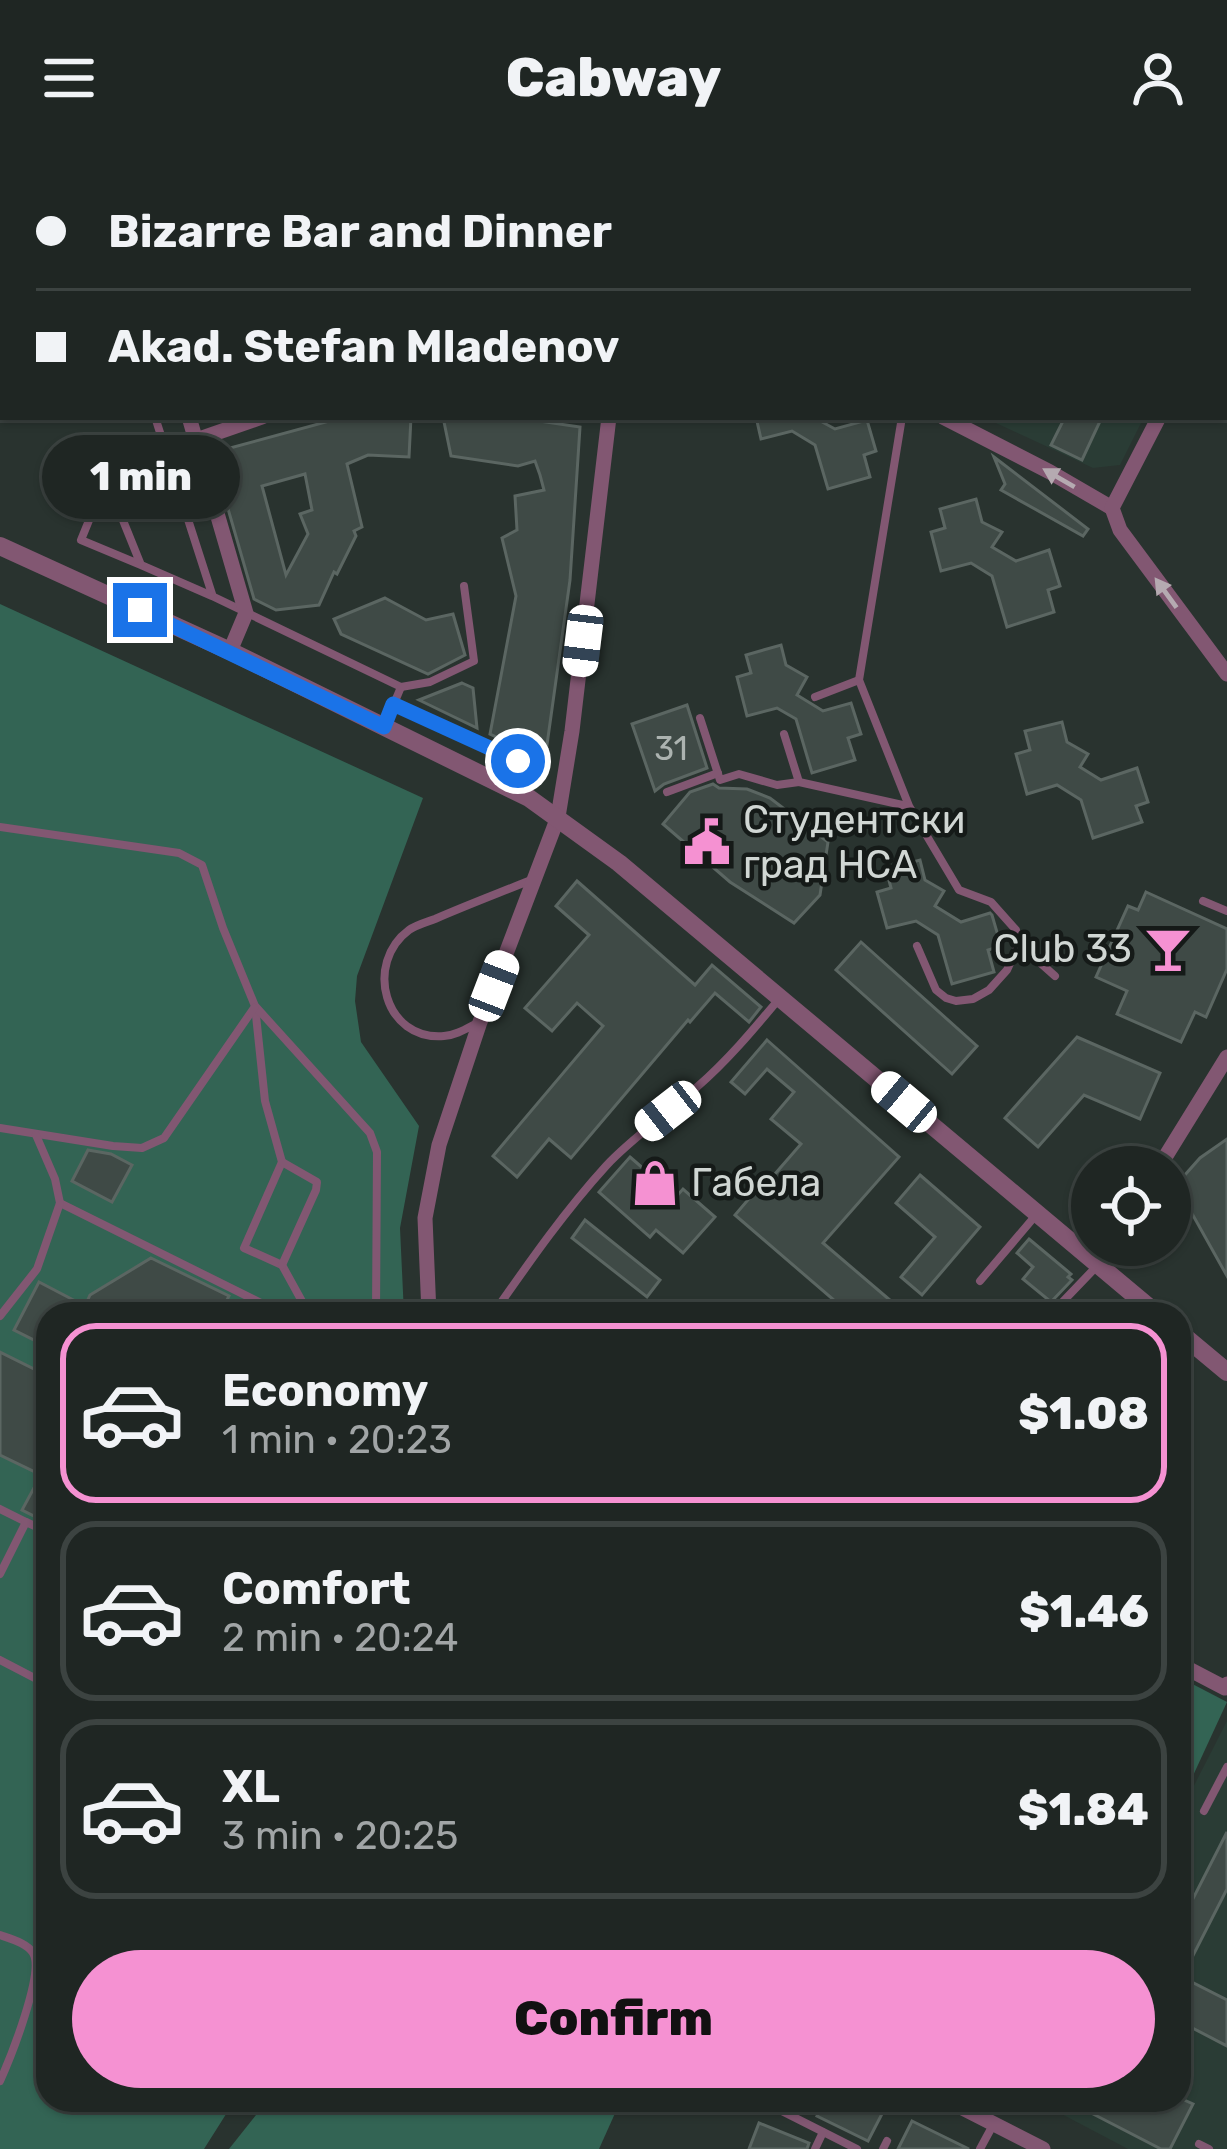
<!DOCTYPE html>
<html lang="en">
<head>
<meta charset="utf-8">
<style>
	body { margin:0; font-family:Rubik,sans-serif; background:#272e2b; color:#f1f3f6; height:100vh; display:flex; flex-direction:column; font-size:45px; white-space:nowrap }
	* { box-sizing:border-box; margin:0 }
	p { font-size:39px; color:#a1a5a6 }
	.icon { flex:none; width:66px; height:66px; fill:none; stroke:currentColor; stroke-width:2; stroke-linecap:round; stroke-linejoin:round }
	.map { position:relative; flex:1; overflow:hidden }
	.sheet { position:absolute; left:36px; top:1146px; width:1155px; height:810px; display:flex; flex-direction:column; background:#1f2623; border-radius:36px; box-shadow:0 3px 9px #0004,0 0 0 3px #3c4341 }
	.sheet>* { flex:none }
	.top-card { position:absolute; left:0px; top:0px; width:1227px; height:264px; box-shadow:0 3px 9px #0004,0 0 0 3px #3c4341; display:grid; align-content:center; height:264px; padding:0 36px; background:#1f2623 }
	.buttons { position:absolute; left:1071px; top:990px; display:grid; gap:24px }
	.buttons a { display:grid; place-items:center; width:120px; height:120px; border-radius:50%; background:#1f2623; box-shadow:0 3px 9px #0004,0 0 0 3px #3c4341; font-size:60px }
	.end { position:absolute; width:54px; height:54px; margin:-27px; border:15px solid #1a73e8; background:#fff; box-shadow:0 0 0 6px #fff }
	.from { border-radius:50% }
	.bubble { position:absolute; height:84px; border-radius:42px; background:#1f2623; box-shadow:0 3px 9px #0004,0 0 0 3px #3c4341; font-size:39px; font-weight:800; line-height:84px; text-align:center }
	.car { position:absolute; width:36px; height:72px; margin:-36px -18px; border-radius:15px; box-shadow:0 0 9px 3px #0007; background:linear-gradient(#fff 24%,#345 0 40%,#fff 0 76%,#345 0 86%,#fff 0) }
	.top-card b { display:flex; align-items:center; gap:42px; height:114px; font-size:45px }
	.top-card b+b { border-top:3px solid #3c4341 }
	.top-card i { width:30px; height:30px; background:#f1f3f6 }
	ul { padding:21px 0 0; list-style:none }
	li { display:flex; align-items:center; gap:36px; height:180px; margin:0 24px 18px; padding:0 12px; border:6px solid #3c4341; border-radius:36px }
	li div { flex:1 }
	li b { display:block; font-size:45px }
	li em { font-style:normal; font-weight:800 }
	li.active { border-color:#f591d2 }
	li>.icon { width:108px; height:108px; stroke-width:1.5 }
	.primary-button { display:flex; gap:24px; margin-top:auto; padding:24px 36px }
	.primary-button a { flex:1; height:138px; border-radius:72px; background:#f591d2; color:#111; font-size:48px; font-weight:800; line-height:138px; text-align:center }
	header { display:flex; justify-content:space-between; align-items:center; height:156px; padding:0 36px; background:#1f2623; font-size:54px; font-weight:800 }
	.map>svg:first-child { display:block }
	.built { fill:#2a3c35 }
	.green { fill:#336454 }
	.building { fill:#3f4a46; stroke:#5b6662; stroke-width:3; fill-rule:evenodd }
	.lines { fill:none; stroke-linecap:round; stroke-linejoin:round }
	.service { stroke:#825772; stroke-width:8 }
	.minor { stroke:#825772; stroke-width:15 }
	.tertiary { stroke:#825772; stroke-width:18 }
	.oneway { fill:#b5aab1 }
	.route { stroke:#1a73e8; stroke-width:15 }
	.labels { text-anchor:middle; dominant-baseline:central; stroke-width:9; stroke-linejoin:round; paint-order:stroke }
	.number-label { font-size:33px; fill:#acb3b0 }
	.poi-label { font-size:39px; fill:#d0d6d3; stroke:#151a18; text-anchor:start }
</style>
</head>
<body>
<header><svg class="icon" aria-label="menu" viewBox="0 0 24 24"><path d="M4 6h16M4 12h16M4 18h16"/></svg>Cabway<svg class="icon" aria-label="person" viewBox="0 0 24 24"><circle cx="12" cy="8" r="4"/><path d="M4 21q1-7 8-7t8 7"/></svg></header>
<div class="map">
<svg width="1227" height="1993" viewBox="0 0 1227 1993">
	<rect width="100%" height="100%" fill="#29332f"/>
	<g class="built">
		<polygon points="983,261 1144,261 1120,309 1093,312"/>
		<polygon points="1227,1565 1227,1993 1128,1993 1035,1944 1179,1944 1179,1659"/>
	</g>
	<g class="green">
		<polygon points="0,448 423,642 357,820 355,845 361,886 419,970 400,1072 404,1158 48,1158 48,1944 235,1944 204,1993 0,1993"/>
		<polygon points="1179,1521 1227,1546 1179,1650"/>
		<polygon points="268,1944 621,1944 599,1993 229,1993"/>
	</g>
	<g class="building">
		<path d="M344,261H411L409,301L368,299L347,308L362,371L354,375L356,380L337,418L334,416L319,449L276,454L254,443L218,318L230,292ZM305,318L312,354L300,358L308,378L286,419L262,330Z"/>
		<polygon points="443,261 512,261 580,271 570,424 545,603 490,578 516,440 502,382 517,374 515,340 544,334 540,319 535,305 518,310 451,300"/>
		<polygon points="756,261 813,261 835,273 867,264 876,295 864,299 870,321 828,333 815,289 792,275 761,283"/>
		<polygon points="1065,261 1102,261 1082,304 1051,289"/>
		<polygon points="994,301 1088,373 1083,380 1001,334 1005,328"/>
		<polygon points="976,343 982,366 1002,376 992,391 1016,405 1049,394 1060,430 1048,434 1054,456 1007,471 992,420 971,407 941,415 931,376 945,372 940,353"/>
		<polygon points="385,442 426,464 453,458 465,499 428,518 341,478 334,463"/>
		<polygon points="781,489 786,509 807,521 797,539 823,555 851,547 861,578 848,582 855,604 812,617 796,563 777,552 747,560 737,521 751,517 746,499"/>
		<polygon points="462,527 473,532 477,572 419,544"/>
		<polygon points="687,549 707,612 664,628 655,635 632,568"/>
		<polygon points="1062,566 1067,586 1088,598 1080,611 1101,624 1137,612 1148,646 1136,650 1142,666 1093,682 1081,644 1057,629 1027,638 1016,598 1030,594 1025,575"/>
		<polygon points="713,628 719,632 747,633 770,642 828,686 820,739 794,767 730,726 663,668 690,636"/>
		<polygon points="920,704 925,724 944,735 935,750 961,766 990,757 992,759 1001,790 988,794 994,816 952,828 938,779 916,765 887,772 877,736 891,732 886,713"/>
		<polygon points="577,725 695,829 712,809 761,851 749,866 715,837 690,866 688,864 571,1002 549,983 517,1021 493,1000 603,870 577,847 552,875 525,852 589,779 556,750"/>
		<polygon points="1146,736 1227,773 1227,813 1206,861 1195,856 1181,886 1117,858 1127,835 1096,821 1128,750 1138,754"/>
		<polygon points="861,786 977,890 952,918 836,814"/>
		<polygon points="1077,881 1160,917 1140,963 1084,939 1038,991 1005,962"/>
		<polygon points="767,884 899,1001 823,1087 891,1145 880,1158 850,1158 735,1059 758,1032 761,1034 801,988 771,963 794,936 767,913 745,938 731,926"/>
		<polygon points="1227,983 1227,1120 1176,1029 1200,1002"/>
		<polygon points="88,994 111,998 132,1009 112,1046 72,1025"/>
		<polygon points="630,1001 676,1041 683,1033 715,1061 683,1097 656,1074 650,1081 599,1036"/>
		<polygon points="920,1019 980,1071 922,1139 901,1121 935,1081 896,1047"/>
		<polygon points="585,1064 660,1124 647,1141 572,1082"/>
		<polygon points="1029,1083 1071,1118 1068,1121 1072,1124 1051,1146 1023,1123 1033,1111 1017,1097"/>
		<polygon points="151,1102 229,1140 220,1158 48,1158 48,1191 14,1174 39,1126 85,1150 90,1139"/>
		<polygon points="0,1196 48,1220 48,1367 22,1354 41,1319 0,1299"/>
		<polygon points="1227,1676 1227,1733 1182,1821 1227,1844 1227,1890 1179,1865 1179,1770"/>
		<polygon points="825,1944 875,1944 886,1950 868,1985 817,1960"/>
		<polygon points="1066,1944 1184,1944 1193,1948 1170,1993 1161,1993"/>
		<polygon points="912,1965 969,1993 898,1993"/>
		<polygon points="759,1967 809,1987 807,1993 749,1993"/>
	</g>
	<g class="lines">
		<g class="service">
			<polyline points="0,135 3,137"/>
			<polyline points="1224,181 1227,183"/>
			<polyline points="155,261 212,438"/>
			<polyline points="902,261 859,524 909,650 959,734 991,746 1016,774 1019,788 1007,814 989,834 973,843 956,845 946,842 936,834 917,790"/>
			<polyline points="166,295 196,284"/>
			<polyline points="141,409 81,384 92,357 116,347 141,409 212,440 401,531 385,569"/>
			<polyline points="401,531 430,526 474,505 464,430"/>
			<polyline points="815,541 859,524"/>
			<polyline points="393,547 517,605"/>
			<polyline points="700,562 720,624 739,618 777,629 799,626"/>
			<polyline points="784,578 799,626 907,650"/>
			<polyline points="667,636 718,617"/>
			<polyline points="0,671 179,697 202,709 223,772 255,850 265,945 282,1006 244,1092 282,1109 309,1158"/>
			<polyline points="1203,745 1227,755"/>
			<polyline points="1019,788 1055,820"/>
			<polyline points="256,851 370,977 377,996 376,1158"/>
			<path d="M479,866C467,872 457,879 444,880C384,885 364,807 409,774C416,769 427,766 435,763C467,749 499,737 531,724"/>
			<polyline points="0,972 113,990 142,992 164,982 254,852"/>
			<polyline points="60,1047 283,1158"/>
			<polyline points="282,1109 316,1034 317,1026 282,1006"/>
			<polyline points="980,1125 1036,1059"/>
			<path d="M493,1158C528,1108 564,1056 606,1010C634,980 667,959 697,931C728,904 753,874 779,843"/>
			<polyline points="1051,1158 1096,1111"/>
			<polyline points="0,1160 37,1113 60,1047 55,1023 36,979"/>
			<polyline points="0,1353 26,1366"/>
			<polyline points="0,1418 26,1366 48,1376"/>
			<polyline points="0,1504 48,1529"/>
			<polyline points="1204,1655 1227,1611"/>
			<path d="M0,1779C11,1783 27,1787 33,1797C45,1816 10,1903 0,1925"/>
			<polyline points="37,1815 48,1821"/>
			<polyline points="760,1944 857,1993"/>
			<polyline points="1199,1988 1209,1993"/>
			<polyline points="815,1993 823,1976"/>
			<polyline points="883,1993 887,1985"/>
			<polyline points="980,1993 993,1969"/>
		</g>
		<g class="minor">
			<polyline points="145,3 146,0"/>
			<polyline points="441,3 443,0"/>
			<polyline points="643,3 643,0"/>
			<polyline points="1223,3 1224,0"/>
			<polyline points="1224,137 1227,132"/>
			<polyline points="189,261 246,457 230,495"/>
			<polyline points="943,261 1050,316 1112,352"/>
			<polyline points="1159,261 1112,352 1120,374 1227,518"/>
			<polyline points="196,284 262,261"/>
			<polyline points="1159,1011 1227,901"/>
			<polyline points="1098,1109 1110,1089"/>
			<polyline points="429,1158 425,1062 439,989 480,866 558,661 572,575 609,261"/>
			<polyline points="1179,1508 1225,1532 1227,1528"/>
			<polyline points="947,1944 1043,1993"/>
		</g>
		<g class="tertiary">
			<polyline points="982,0 1010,3"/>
			<polyline points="1224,59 1227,61"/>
			<polyline points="0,390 230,495 529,642 619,707 1157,1158"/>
			<polyline points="1179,1176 1227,1216"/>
		</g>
	</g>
	<defs><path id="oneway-solid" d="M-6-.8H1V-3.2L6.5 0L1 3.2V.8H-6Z" transform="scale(3)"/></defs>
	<g class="oneway">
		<use href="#oneway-solid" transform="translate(1059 322) rotate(-150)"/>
		<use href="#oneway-solid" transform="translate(1166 437) rotate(-126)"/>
	</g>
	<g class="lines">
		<polyline class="route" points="140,454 384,571 393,548 518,605"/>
	</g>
	<defs>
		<symbol id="civic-bare" viewBox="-9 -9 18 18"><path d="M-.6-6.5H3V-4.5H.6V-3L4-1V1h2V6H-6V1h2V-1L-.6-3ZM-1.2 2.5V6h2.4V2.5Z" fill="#f591d2" stroke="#151a18" stroke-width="2.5" paint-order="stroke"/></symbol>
		<symbol id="bar-bare" viewBox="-9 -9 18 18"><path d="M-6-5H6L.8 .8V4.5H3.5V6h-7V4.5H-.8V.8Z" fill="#f591d2" stroke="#151a18" stroke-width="2.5" paint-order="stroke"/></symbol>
		<symbol id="shop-bare" viewBox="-9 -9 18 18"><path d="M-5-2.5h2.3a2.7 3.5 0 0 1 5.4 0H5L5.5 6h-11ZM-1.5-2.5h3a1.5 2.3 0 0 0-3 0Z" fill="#f591d2" stroke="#151a18" stroke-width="2.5" paint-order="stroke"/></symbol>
	</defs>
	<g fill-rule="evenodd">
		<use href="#civic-bare" x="674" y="653" width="66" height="66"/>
		<use href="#bar-bare" x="1135" y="760" width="66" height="66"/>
		<use href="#shop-bare" x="622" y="994" width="66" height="66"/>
	</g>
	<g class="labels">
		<g class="number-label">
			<text x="671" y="592">31</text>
		</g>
		<g class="poi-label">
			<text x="743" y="664">Студентски<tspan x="743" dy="45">град НСА</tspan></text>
			<text x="1132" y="793" text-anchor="end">Club 33</text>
			<text x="691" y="1027">Габела</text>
		</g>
	</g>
</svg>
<div class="buttons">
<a><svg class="icon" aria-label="locate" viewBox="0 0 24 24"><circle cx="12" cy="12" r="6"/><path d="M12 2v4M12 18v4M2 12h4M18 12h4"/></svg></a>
</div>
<i class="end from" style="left:518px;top:605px"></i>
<i class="end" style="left:140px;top:454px"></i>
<div class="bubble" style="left:42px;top:279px;width:198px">1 min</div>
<i class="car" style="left:583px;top:485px;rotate:187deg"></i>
<i class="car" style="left:494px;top:830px;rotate:21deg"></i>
<i class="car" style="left:904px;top:946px;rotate:310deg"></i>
<i class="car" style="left:668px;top:955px;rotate:232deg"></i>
<div class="top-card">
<b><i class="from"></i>Bizarre Bar and Dinner</b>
<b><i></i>Akad. Stefan Mladenov</b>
</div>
<section class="sheet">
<ul>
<li class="active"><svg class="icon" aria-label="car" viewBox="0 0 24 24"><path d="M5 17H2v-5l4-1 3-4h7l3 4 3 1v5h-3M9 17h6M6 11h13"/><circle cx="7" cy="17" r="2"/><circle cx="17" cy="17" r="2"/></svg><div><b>Economy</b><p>1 min · 20:23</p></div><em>$1.08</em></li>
<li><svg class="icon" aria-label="car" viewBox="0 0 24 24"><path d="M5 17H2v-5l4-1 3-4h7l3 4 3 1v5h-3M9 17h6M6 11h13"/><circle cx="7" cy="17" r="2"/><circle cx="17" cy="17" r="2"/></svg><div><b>Comfort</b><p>2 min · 20:24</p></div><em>$1.46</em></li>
<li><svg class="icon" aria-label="car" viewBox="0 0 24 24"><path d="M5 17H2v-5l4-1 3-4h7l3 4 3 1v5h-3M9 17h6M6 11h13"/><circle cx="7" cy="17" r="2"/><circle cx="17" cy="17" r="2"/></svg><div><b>XL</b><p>3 min · 20:25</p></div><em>$1.84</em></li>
</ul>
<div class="primary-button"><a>Confirm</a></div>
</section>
</div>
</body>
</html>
